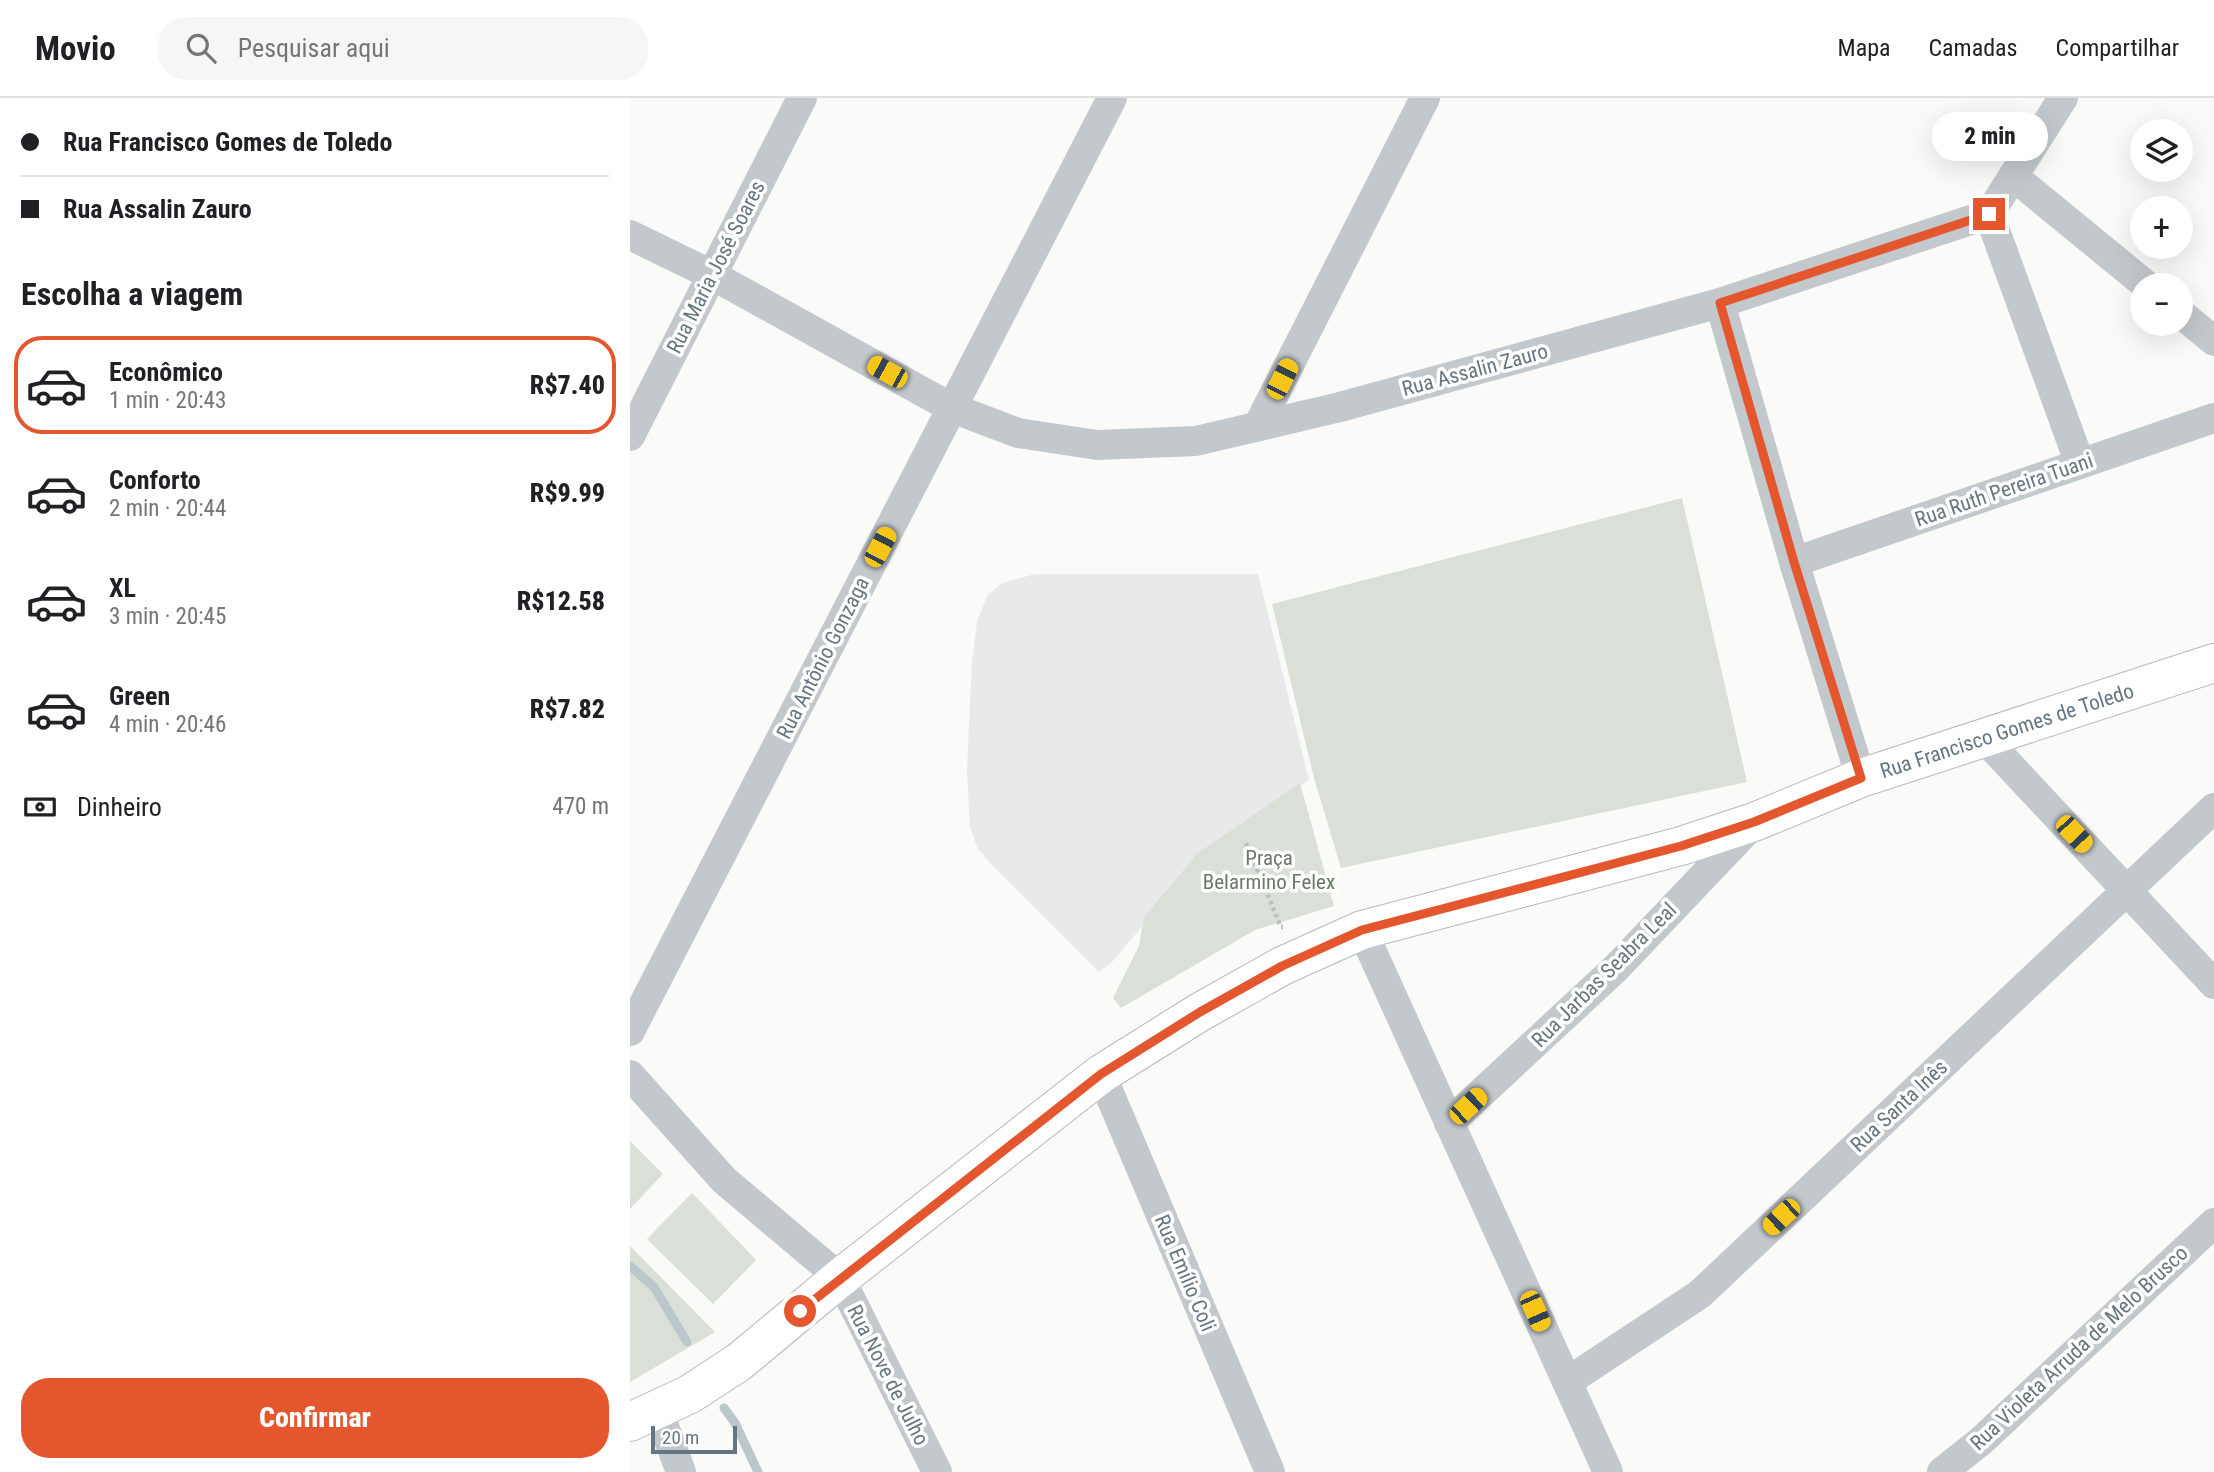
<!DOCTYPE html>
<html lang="pt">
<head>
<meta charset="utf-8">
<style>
	body { margin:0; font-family:"Roboto Condensed",sans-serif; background:#f6f6f6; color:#202124; height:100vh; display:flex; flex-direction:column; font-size:26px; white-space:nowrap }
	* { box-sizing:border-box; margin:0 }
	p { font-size:23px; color:#757577 }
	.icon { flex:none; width:38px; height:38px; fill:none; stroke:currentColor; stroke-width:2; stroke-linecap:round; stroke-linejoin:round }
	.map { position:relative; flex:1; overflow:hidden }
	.side { display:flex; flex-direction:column; background:#fff; width:630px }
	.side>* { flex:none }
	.banner { display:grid; align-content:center; height:154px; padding:0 21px; background:#fff }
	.fabs { position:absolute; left:1500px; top:21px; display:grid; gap:14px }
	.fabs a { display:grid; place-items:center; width:63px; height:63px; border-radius:50%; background:#fff; box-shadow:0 7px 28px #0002; font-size:35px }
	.scale { position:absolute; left:21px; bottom:18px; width:86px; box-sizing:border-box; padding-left:7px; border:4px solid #657683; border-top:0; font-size:19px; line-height:24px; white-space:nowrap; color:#657683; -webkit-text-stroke:5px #fff; paint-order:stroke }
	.end { position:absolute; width:32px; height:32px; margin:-16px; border:9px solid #e4572e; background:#fff; box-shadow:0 0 0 4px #fff }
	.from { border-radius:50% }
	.bubble { position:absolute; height:49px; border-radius:24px; background:#fff; box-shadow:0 7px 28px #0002; font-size:23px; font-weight:800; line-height:49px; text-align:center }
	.car { position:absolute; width:21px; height:42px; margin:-21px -10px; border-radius:9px; box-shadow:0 0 5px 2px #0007; background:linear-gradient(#f5c518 24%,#345 0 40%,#f5c518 0 76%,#345 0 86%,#f5c518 0) }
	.banner b { display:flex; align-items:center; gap:24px; height:66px; font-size:26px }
	.banner b+b { border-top:2px solid #e0e0e0 }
	.banner i { width:18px; height:18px; background:#202124 }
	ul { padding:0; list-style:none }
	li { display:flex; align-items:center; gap:21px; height:98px; margin:0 14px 10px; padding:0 7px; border:4px solid transparent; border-radius:28px }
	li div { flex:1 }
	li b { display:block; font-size:26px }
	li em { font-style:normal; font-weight:800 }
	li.active { border-color:#e4572e }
	li>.icon { width:63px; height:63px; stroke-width:1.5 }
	h2 { padding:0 21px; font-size:32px; line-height:84px }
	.pay { display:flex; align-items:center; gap:18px; height:77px; padding:0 21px; font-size:26px }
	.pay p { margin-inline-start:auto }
	.button { display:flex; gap:14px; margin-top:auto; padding:14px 21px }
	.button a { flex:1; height:80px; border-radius:28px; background:#e4572e; color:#fff; font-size:28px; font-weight:800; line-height:80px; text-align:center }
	header { display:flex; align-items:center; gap:42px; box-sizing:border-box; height:98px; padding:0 35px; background:#fff; border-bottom:2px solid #e0e0e0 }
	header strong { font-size:33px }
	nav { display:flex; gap:38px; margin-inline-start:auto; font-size:24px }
	.search { width:490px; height:63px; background:#f6f6f6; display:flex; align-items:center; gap:18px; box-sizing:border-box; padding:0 24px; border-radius:28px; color:#757577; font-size:26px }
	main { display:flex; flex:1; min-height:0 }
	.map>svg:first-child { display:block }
	.built { fill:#e8e9e9 }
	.green { fill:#dadfd7 }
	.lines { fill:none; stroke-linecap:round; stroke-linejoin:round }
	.stream { stroke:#bbc7cb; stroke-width:9 }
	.secondary-casing { stroke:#b3babf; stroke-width:40 }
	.path { stroke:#bbbfc2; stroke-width:4.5; stroke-dasharray:3.5 3.5; stroke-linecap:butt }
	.street { stroke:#c3c8cc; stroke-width:30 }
	.secondary { stroke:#fff; stroke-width:38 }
	.route { stroke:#e4572e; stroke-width:9 }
	.labels { text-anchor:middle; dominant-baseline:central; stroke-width:7; stroke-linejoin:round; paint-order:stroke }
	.street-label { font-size:21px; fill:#657683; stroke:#fff }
	.park-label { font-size:21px; fill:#687a64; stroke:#fff }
</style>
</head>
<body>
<header>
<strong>Movio</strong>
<div class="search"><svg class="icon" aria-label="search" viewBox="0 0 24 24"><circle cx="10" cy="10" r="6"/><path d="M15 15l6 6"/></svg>Pesquisar aqui</div>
<nav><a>Mapa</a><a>Camadas</a><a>Compartilhar</a></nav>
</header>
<main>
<section class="side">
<div class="banner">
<b><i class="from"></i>Rua Francisco Gomes de Toledo</b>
<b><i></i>Rua Assalin Zauro</b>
</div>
<h2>Escolha a viagem</h2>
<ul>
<li class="active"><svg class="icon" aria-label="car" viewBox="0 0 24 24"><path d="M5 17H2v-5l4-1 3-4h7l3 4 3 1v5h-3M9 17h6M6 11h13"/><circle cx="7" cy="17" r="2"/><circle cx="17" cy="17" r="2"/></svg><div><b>Econômico</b><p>1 min · 20:43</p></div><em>R$7.40</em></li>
<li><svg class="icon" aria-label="car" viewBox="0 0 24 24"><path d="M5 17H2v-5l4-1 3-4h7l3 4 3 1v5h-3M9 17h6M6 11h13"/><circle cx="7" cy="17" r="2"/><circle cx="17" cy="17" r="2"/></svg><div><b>Conforto</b><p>2 min · 20:44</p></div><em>R$9.99</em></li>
<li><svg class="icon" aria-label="car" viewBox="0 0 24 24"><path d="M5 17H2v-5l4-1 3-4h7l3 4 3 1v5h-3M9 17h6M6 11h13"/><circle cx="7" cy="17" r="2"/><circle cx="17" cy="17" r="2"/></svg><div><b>XL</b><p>3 min · 20:45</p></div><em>R$12.58</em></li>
<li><svg class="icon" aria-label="car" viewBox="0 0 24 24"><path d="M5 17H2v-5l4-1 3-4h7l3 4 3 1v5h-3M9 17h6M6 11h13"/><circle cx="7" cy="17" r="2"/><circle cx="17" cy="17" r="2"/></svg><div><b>Green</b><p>4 min · 20:46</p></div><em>R$7.82</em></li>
</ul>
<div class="pay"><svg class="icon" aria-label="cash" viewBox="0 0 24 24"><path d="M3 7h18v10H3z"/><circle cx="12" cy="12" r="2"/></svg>Dinheiro<p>470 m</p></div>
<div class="button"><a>Confirmar</a></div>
</section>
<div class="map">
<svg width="1584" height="1374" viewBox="0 0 1584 1374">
	<rect width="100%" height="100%" fill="#fafaf8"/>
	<polygon class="built" points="405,476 628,476 679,682 577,752 482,864 469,874 360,765 347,749 340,729 337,672 342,564 347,524 357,498 372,485"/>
	<g class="green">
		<polygon points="1052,400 1117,684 711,770 684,680 642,506"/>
		<polygon points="670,685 704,808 625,832 491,910 483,900 509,848 514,819 568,755"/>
		<polygon points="0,1043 33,1076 0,1111"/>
		<polygon points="62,1095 126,1162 83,1206 17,1141"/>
		<polygon points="0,1148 85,1234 0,1284"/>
	</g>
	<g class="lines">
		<g class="stream">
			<polyline points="0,1168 24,1189 57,1244"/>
			<polyline points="94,1310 105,1325 128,1374"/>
		</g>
		<defs>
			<polyline id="secondary" points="0,1324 60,1296 109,1264 210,1180 471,976 570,914 652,868 732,832 1051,748 1124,724 1231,680 1584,565"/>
		</defs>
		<use href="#secondary" class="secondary-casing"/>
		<polyline class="path" points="616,745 651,829 653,829"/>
		<g class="street">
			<polyline points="1383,78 1516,187"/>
			<polyline points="1359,116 1450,366"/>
			<polyline points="1359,116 1433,0"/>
			<polyline points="0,137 82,177 322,310 388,335 467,347 566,343 710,309 1090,205 1359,116"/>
			<polyline points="1090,205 1164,464 1231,680"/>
			<polyline points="1550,215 1584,243"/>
			<polyline points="628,328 795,0"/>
			<polyline points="0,338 172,0"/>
			<polyline points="1164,464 1584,320"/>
			<polyline points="1353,639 1584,886"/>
			<polyline points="732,832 978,1374"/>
			<polyline points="0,933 482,0"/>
			<polyline points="471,976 640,1374"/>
			<polyline points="0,977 94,1082 210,1180 307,1374"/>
			<polyline points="819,1025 986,870 1124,725"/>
			<polyline points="937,1284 1070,1196 1584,710"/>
			<polyline points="27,1310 51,1374"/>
			<polyline points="1312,1374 1351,1343 1584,1125"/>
		</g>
		<use href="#secondary" class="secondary"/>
	</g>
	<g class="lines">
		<polyline class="route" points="170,1213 471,976 570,914 652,868 732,832 1051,748 1124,724 1231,680 1164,464 1090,205 1359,116"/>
	</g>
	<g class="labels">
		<g class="street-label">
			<text transform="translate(86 169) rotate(-63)">Rua Maria José Soares</text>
			<text transform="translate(845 272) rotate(-15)">Rua Assalin Zauro</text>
			<text transform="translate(1374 392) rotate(-19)">Rua Ruth Pereira Tuani</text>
			<text transform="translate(193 560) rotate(-63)">Rua Antônio Gonzaga</text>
			<text transform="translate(1377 633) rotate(-18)">Rua Francisco Gomes de Toledo</text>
			<text transform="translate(974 877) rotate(-45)">Rua Jarbas Seabra Leal</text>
			<text transform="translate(1269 1008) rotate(-43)">Rua Santa Inês</text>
			<text transform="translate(555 1175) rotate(67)">Rua Emílio Coli</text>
			<text transform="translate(1449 1250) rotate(-43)">Rua Violeta Arruda de Melo Brusco</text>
			<text transform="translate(258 1277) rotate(63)">Rua Nove de Julho</text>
		</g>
		<g class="park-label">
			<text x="639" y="760">Praça<tspan x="639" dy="24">Belarmino Felex</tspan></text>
		</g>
	</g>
</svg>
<div class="fabs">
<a><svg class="icon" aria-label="layers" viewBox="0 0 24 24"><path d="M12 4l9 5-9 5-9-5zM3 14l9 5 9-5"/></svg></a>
<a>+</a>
<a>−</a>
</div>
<div class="scale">20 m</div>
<i class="end from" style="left:170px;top:1213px"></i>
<i class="end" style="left:1359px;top:116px"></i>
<div class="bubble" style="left:1302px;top:14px;width:116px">2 min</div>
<i class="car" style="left:257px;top:274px;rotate:299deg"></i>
<i class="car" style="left:652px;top:281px;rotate:27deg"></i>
<i class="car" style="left:250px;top:449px;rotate:28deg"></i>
<i class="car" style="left:1444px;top:736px;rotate:137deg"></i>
<i class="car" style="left:838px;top:1008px;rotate:47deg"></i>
<i class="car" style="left:1151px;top:1119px;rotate:227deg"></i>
<i class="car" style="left:905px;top:1213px;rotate:156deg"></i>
</div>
</main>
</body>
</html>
